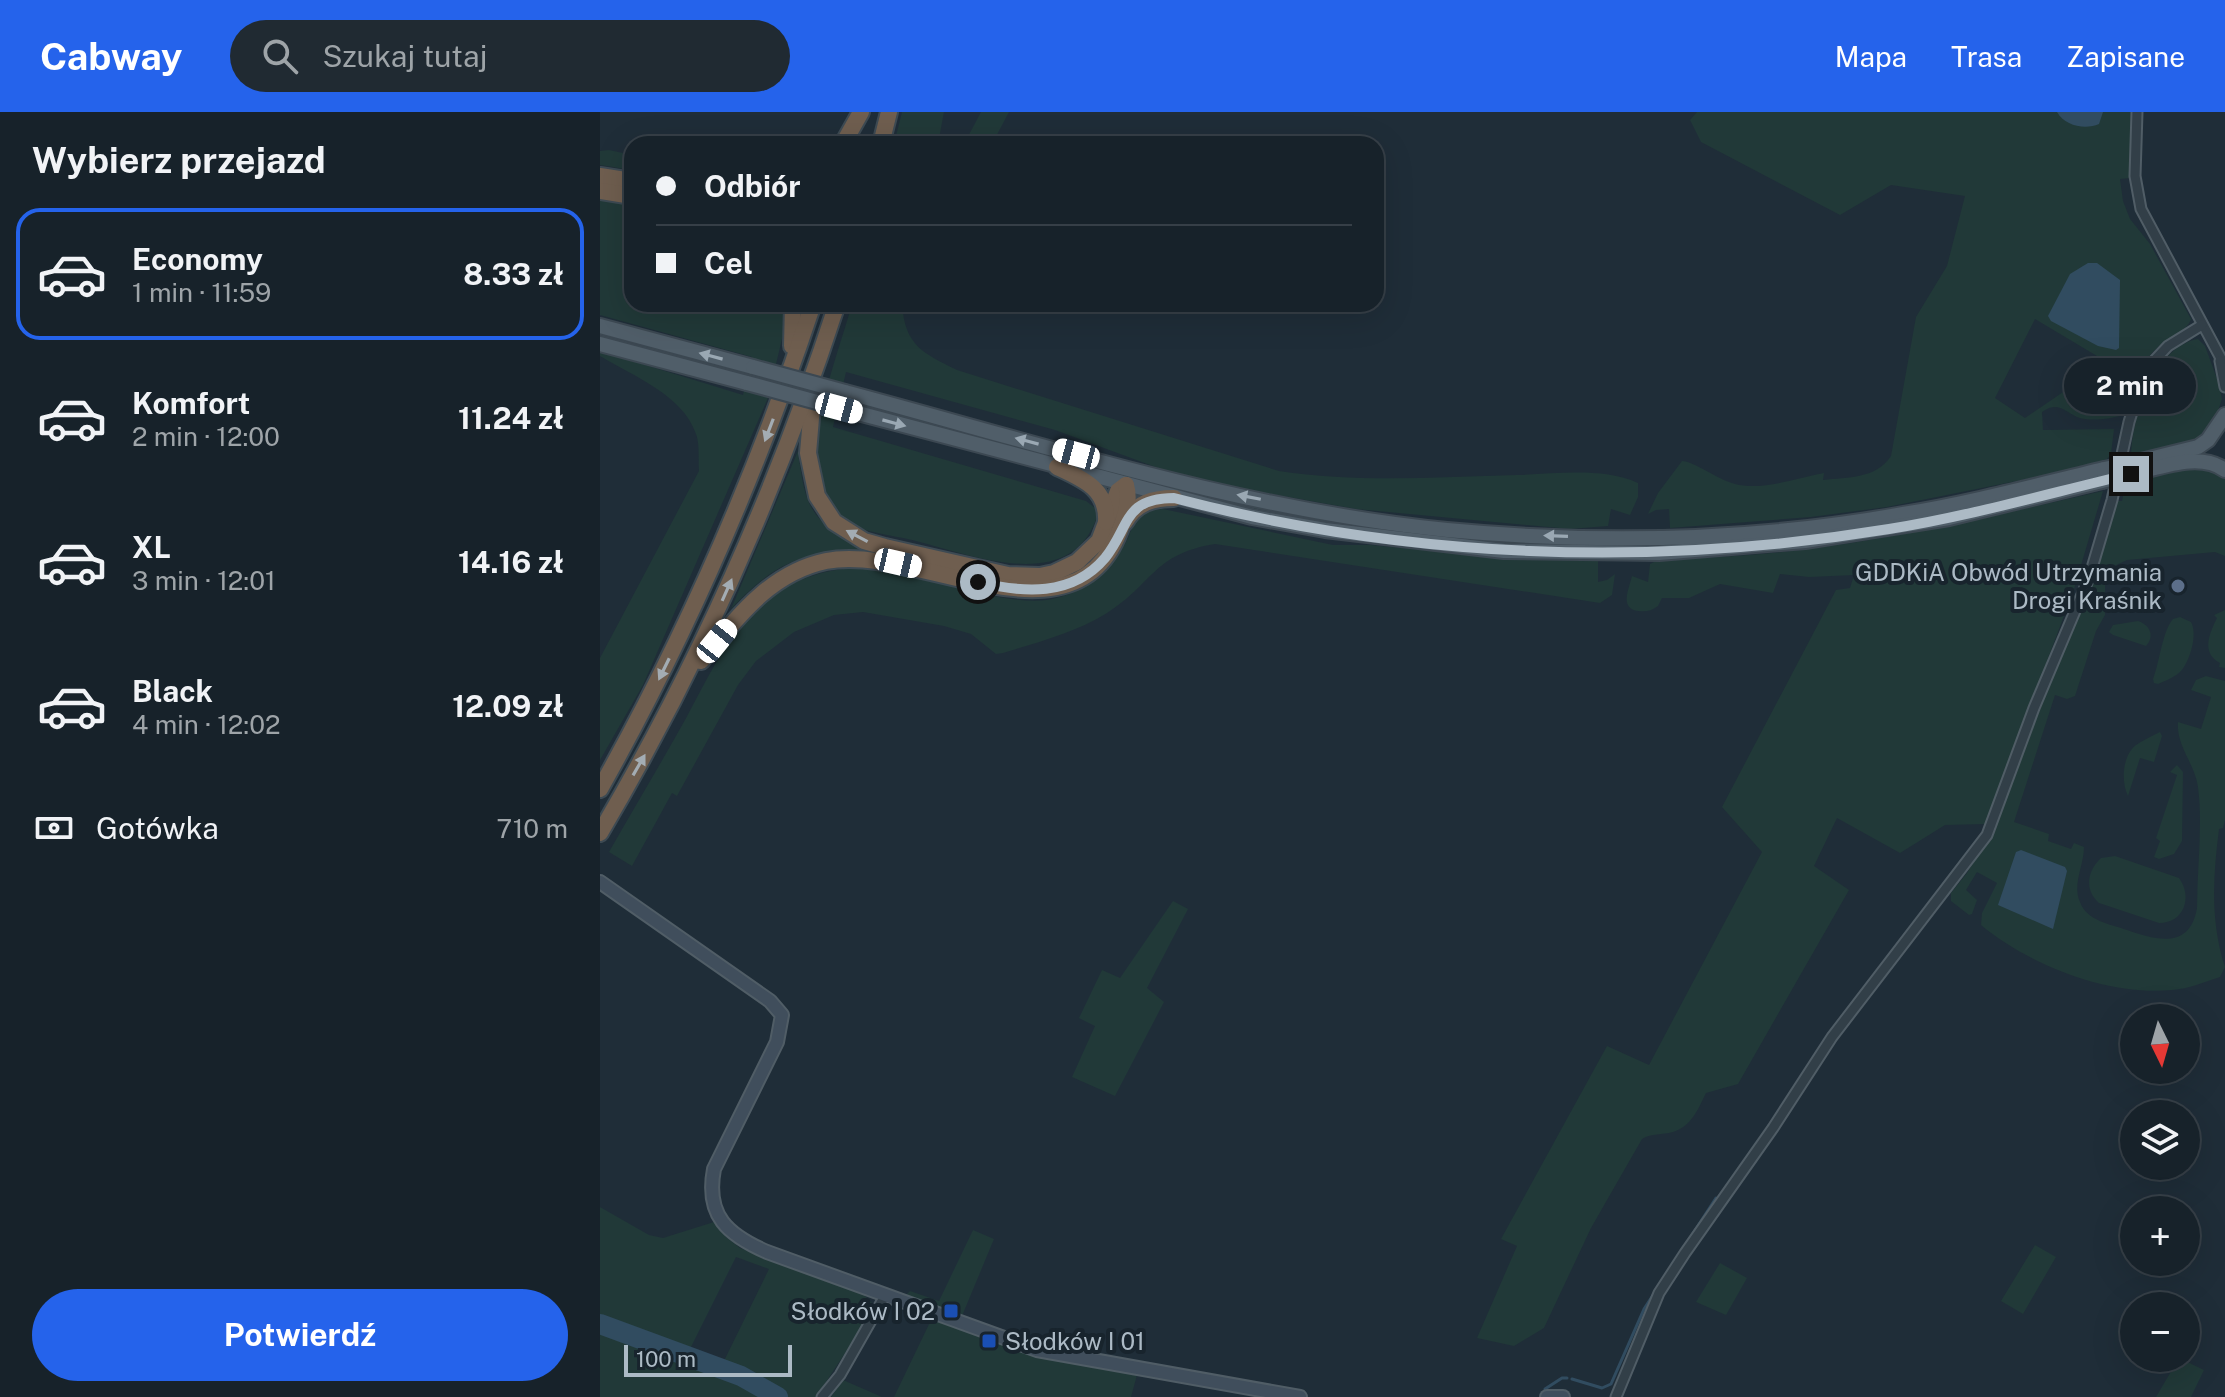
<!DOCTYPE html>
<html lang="pl">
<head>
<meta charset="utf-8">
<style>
	body { margin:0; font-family:"Public Sans",sans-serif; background:#202a32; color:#f1f3f6; height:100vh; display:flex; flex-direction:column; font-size:30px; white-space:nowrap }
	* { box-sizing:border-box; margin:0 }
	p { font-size:26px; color:#9ea4a8 }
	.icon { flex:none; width:44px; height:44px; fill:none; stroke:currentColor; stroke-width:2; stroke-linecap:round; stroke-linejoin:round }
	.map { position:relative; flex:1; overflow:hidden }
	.panel { display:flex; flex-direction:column; background:#17222a; width:600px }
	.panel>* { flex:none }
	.banner { position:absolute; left:24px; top:24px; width:760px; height:176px; border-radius:24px; box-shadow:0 8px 32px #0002,0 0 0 2px #363f47; display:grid; align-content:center; height:176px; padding:0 32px; background:#17222a }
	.needle { width:52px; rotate:175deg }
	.tools { position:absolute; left:1520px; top:892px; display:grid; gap:16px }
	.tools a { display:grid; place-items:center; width:80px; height:80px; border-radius:50%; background:#17222a; box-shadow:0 8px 32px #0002,0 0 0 2px #363f47; font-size:40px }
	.scale { position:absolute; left:24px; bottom:20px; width:168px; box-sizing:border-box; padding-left:8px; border:4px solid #acbac5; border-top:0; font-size:22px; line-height:28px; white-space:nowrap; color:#acbac5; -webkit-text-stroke:6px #18242d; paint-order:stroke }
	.end { position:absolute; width:36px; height:36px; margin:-18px; border:10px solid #acbac5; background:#111; box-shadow:0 0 0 4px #111 }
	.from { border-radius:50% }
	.bubble { position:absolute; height:56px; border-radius:28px; background:#17222a; box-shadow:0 8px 32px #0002,0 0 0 2px #363f47; font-size:26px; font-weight:700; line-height:56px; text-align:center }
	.car { position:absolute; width:24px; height:48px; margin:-24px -12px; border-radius:10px; box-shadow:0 0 6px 2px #0007; background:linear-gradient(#fff 24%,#345 0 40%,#fff 0 76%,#345 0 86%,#fff 0) }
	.banner b { display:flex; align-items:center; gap:28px; height:76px; font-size:30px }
	.banner b+b { border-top:2px solid #363f47 }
	.banner i { width:20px; height:20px; background:#f1f3f6 }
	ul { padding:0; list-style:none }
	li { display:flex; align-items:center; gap:24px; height:132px; margin:0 16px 12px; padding:0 16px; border:4px solid transparent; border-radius:24px }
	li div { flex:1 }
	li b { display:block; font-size:30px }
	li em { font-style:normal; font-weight:700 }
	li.current { border-color:#2563eb }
	li>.icon { width:72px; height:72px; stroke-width:1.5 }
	h2 { padding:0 32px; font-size:36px; line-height:96px }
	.pay { display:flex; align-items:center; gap:20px; height:88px; padding:0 32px; font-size:30px }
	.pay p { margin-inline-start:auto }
	.primary-button { display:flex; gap:16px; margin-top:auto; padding:16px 32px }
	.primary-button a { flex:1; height:92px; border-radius:48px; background:#2563eb; color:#fff; font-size:32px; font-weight:700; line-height:92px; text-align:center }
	header { display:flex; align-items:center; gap:48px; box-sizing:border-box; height:112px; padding:0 40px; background:#2563eb; color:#fff }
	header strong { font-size:38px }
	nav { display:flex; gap:44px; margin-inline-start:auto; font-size:28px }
	.search { width:560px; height:72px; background:#202a32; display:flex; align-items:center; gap:20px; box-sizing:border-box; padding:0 28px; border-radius:44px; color:#9ea4a8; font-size:30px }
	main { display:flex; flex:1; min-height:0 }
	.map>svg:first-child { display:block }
	.green { fill:#213938; fill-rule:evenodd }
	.water { fill:#314c60 }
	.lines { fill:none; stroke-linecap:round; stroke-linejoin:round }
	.stream { stroke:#314c60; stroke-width:3 }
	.river { stroke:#314c60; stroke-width:20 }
	.street-casing { stroke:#505d66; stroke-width:13 }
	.secondary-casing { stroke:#505d66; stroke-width:16 }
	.primary-casing { stroke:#3c4852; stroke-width:18 }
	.highway-casing { stroke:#3d4a53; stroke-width:20 }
	.street { stroke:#323f48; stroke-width:9 }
	.secondary { stroke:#404e5c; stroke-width:12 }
	.primary { stroke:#505e69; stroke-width:14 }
	.highway { stroke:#6f5e4f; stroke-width:16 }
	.primary-bridge-casing { stroke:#3c4852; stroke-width:18; stroke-linecap:butt }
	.primary-bridge { stroke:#505e69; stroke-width:14 }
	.oneway { fill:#9aa8b3 }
	.oneway2 { fill:#a3acb3 }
	.route { stroke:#acbac5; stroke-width:10 }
	.service-dot { fill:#5c6f8a; stroke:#18242d; stroke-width:3 }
	.transit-dot { fill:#1a4fb4; stroke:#18242d; stroke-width:3 }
	.labels { text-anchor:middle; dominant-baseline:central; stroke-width:8; stroke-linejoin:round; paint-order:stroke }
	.poi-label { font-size:24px; fill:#acbac5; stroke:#18242d; text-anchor:end }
</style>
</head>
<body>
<header>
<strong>Cabway</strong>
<div class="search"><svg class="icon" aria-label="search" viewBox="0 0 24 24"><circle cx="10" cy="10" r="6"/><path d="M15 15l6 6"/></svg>Szukaj tutaj</div>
<nav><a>Mapa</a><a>Trasa</a><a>Zapisane</a></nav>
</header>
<main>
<section class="panel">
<h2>Wybierz przejazd</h2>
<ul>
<li class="current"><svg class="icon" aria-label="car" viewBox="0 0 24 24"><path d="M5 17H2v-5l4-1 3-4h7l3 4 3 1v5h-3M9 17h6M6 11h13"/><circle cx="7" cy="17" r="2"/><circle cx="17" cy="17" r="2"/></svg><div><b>Economy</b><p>1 min · 11:59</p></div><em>8.33 zł</em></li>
<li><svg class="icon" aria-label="car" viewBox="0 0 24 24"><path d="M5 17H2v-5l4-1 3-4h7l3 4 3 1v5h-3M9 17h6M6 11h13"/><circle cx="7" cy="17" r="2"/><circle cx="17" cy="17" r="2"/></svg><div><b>Komfort</b><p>2 min · 12:00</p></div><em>11.24 zł</em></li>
<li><svg class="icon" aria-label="car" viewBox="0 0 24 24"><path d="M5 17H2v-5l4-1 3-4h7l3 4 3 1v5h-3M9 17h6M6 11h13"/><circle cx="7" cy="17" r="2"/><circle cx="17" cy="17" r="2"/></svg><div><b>XL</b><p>3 min · 12:01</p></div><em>14.16 zł</em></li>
<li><svg class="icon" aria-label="car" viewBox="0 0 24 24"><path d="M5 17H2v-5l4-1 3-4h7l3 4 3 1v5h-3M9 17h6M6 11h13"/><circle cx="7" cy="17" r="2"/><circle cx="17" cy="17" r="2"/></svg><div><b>Black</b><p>4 min · 12:02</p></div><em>12.09 zł</em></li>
</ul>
<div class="pay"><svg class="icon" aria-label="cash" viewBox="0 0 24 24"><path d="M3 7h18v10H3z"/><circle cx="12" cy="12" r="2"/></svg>Gotówka<p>710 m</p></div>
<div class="primary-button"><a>Potwierdź</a></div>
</section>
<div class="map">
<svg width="1625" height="1285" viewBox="0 0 1625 1285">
	<rect width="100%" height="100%" fill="#1f2d38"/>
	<g class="green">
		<polygon points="302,0 344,0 338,32 294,32"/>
		<polygon points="381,0 409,0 392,32 364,32"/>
		<path d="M1097,0H1531L1530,66L1520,67L1523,89L1530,107L1550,132L1591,207C1587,220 1568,225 1558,235C1531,260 1537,276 1523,303C1510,307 1490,310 1477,305C1464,299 1458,289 1442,300L1443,318L1514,317L1511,342L1507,347L1481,356L1287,395L1211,405L1070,416L1069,397L1056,398L1048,402L1058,381L1082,349C1093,349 1119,368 1135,372C1162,379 1197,366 1224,361L1223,368C1248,365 1276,367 1291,344L1316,205L1347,154L1365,84L1291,73L1240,103L1101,30L1090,8ZM1435,207L1502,247L1494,259L1425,306L1395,286Z"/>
		<polygon points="9,38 32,43 31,58 0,53 0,39"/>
		<path d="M0,87L32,92V192H185L186,210L168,286L43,573L0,648V546L99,359C98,347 100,333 96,322C83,283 33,264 0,244V239L143,283L152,245L0,203Z"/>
		<path d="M252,192H302C305,234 323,241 357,258L679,359C758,371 838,365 917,363C956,362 1002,355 1038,371V385L1030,403L1011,397L1008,414L970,417L756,397L588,367L455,318L246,260L233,315L486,389L499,399C475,484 377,445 316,429C298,424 266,421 251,412C235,403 221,381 217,363C207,321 240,236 252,192Z"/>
		<path d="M1598,227L1605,234L1619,272L1622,287L1617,302L1602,325L1593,331L1531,345C1531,307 1554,234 1598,227Z"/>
		<path d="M198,339C206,400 211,408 265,438C200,440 176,450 131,497Z"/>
		<path d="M1600,354L1610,356L1625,367V444L1615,440L1527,448L1510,456L1505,469V503L1496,519L1475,584L1467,587L1455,583L1414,710L1449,722L1448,729L1471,737L1474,731L1484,735C1484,754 1472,772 1480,790C1487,809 1510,812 1527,818C1556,828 1590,838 1597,796C1597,756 1603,714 1598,675C1595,652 1576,634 1578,610L1601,617L1611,585L1591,578L1596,568L1606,564L1625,569V708L1623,716L1619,717C1613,765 1610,808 1625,855L1620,865C1604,870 1589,877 1572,878C1508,884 1429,853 1381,813L1382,801L1397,771L1377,760L1366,778L1377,788L1372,802L1369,803L1351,789V781L1367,761L1392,718L1496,457L1518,389H1522L1526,370Z"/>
		<path d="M544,369L710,407L1024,430L1022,436C888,433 752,423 620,392C594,386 569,377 544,369Z"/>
		<path d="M1503,379L1474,477L1386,712L1345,713L1300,741L1237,706L1214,754L1249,778L1138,972L1106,981C1098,997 1092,1014 1073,1020C1062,1023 1052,1021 1042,1027L991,1116L944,1216L914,1234L877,1226L917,1134L901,1127L1007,934L1049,953L1162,740L1122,695L1236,478L1250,476L1254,463L1209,465L1180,462L1173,481L1120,472L1089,486H1062L1058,494C1051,499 1046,500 1038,499C1019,496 1029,477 1032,464L1048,470L1050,452L1058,448C1102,446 1147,444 1192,439C1297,427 1400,402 1503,379Z"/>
		<path d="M563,397L733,433H771L906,446L998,448V470L1007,468L1015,462L1012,483L1000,491L615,432C553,442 553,472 507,501C475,521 438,530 403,541L396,542L371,522L344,514L263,500L234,503L194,520L156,549L138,573L77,684L72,681L32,754L9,740C34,696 60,653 85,608C104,573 121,536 148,505C182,467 236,450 286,458C329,466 412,496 452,487C486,480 510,460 526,430C531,421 532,410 541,404C548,398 555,398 563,397Z"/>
		<path d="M1625,498V556L1619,555L1620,551C1601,541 1609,522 1617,506L1614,503Z"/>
		<path d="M1580,505L1591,510C1598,522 1590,549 1581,559C1575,565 1565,569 1558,572L1554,571L1553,567C1560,549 1562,520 1573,507Z"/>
		<path d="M1538,509C1550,513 1555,524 1546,534L1513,523L1509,520L1513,513Z"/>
		<path d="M1560,620L1562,624L1554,650L1540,646L1528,684C1521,670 1522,644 1536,633C1543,628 1552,624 1560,620Z"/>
		<polygon points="1577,653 1583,660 1582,729 1574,742 1559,747 1554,745 1560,729 1556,726 1577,663 1570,660"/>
		<path d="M1515,744L1579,766C1593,785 1584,811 1559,811L1499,791C1484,778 1487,759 1501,746Z"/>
		<polygon points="573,789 588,797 547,876 564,890 515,984 472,965 495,914 479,906 502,858 520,866"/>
		<polygon points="0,1095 49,1123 63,1126 114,1110 126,1125 140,1136 262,1181 272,1191 271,1202 216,1285 183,1285 175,1278 122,1253 169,1157 136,1145 89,1239 0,1208"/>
		<polygon points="373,1118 394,1127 362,1204 306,1183 310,1179 339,1189"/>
		<polygon points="1435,1133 1456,1145 1423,1202 1401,1189"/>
		<polygon points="1120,1151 1147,1166 1126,1203 1096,1190"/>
		<polygon points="332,1206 431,1241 537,1263 531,1285 294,1285"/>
		<polygon points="0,1214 141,1266 176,1285 0,1285"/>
		<polygon points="1579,1246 1604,1258 1591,1285 1556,1285"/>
		<polygon points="243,1268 282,1285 231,1285"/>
	</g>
	<g class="water">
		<path d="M1457,0H1503L1499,12C1485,18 1465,14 1457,0Z"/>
		<polygon points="1488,151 1497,151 1520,168 1519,236 1516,238 1498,234 1451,209 1448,204 1470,162"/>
		<polygon points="1421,738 1465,755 1467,759 1453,817 1398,793 1416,740"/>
	</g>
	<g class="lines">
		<g class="stream">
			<polyline points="972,1267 1002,1276 1011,1272 1044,1197 1116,1086"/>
			<polyline points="945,1277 962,1266 967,1266"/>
		</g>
		<polyline class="river" points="0,1212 141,1264 178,1285"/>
		<defs>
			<g id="street">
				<polyline points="1537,0 1535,64 1541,97 1625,254"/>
				<polyline points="1620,249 1625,275"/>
				<polyline points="222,1285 240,1263 285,1184"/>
				<polyline points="1016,1285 1059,1181 1085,1141 1173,1016 1232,925 1387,723 1434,596 1489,466 1512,388 1529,310 1541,271 1551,252 1568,234 1602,213"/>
			</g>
			<g id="secondary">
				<path d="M0,770L170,889L182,903L177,930L114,1057C105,1104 128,1123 167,1140L437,1238L700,1285"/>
				<polyline points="947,1285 963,1285"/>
			</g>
			<g id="primary">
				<polyline points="0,214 153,255"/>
				<polyline points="0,232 147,271"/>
				<path d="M245,280C444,333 643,398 847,418C998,432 1154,429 1303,402C1371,391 1437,373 1504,357"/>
				<polyline points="239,296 652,405 725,418 904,439 1059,441 1205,429 1349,406 1502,369"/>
				<polyline points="1533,351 1598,335 1608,328 1625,303"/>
				<path d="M1531,362C1560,356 1599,339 1625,358"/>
			</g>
			<g id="highway">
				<polyline points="243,32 261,0"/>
				<polyline points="281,32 289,0"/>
				<polyline points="0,64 32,69"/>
				<polyline points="0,79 32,84"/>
				<polyline points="192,234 193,192"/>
				<polyline points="213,283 208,341 217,384 234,410 264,429 285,435 408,463 440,464 454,461 477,450 499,429 518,379 526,373"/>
				<path d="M457,355C483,367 508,377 506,410"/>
				<path d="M525,410C536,391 553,386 574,386"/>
				<path d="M101,549C136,507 169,461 226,449C314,431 468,537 517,425C524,409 531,390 526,373"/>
				<path d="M0,677C87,522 157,361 213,192"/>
				<path d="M0,721C99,553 177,377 237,192"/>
			</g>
		</defs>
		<use href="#street" class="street-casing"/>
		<use href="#secondary" class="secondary-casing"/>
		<use href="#primary" class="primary-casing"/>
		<use href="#highway" class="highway-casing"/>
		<use href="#street" class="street"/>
		<use href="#secondary" class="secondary"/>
		<use href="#primary" class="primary"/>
		<use href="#highway" class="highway"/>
		<defs>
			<g id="primary-bridge">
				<polyline points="153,255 245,280"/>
				<polyline points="147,271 239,296"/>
				<polyline points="1504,357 1533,351"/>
				<polyline points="1502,369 1531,362"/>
			</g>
		</defs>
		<use href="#primary-bridge" class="primary-bridge-casing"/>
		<use href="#primary-bridge" class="primary-bridge"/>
	</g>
	<defs><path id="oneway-solid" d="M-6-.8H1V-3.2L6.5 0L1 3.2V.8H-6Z" transform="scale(2)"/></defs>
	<g class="oneway">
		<use href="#oneway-solid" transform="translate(111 244) rotate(-165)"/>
		<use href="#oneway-solid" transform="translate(294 311) rotate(15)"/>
		<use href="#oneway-solid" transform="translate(427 329) rotate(-165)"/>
		<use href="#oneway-solid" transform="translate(649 385) rotate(-169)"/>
		<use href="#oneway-solid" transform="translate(956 424) rotate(-178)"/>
	</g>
	<g class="oneway2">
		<use href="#oneway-solid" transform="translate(169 318) rotate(111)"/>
		<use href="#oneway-solid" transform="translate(257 424) rotate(-152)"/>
		<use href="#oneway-solid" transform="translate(127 478) rotate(-66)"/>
		<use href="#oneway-solid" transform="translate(64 557) rotate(116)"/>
		<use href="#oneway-solid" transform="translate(39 653) rotate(-60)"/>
	</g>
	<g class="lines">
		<path class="route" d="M378,470C423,481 472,485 505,446C530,415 523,386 574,386C807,447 1051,456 1289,417C1370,404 1450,381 1531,362"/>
	</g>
	<circle class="service-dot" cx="1578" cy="474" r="8"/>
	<g class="transit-dot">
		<rect x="343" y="1191" width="16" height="16" rx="4"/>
		<rect x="381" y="1221" width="16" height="16" rx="4"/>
	</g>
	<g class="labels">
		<g class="poi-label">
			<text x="1562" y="460">GDDKiA Obwód Utrzymania<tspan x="1562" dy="28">Drogi Kraśnik</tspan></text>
			<text x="335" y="1199">Słodków I 02</text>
			<text x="405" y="1229" text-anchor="start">Słodków I 01</text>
		</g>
	</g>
</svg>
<div class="tools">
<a><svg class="needle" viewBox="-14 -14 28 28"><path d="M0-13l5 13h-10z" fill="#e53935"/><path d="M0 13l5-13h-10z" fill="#9ea4a8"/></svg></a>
<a><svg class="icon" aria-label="layers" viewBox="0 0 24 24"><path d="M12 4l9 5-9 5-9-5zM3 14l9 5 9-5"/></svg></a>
<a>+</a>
<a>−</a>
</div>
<div class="scale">100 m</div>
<i class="end from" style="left:378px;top:470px"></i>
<i class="end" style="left:1531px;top:362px"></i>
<div class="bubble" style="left:1464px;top:246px;width:132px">2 min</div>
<i class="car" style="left:239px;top:296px;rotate:105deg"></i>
<i class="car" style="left:476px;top:342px;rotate:285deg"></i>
<i class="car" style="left:298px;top:451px;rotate:103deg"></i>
<i class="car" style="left:117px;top:529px;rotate:39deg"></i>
<div class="banner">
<b><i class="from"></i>Odbiór</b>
<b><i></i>Cel</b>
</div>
</div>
</main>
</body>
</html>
